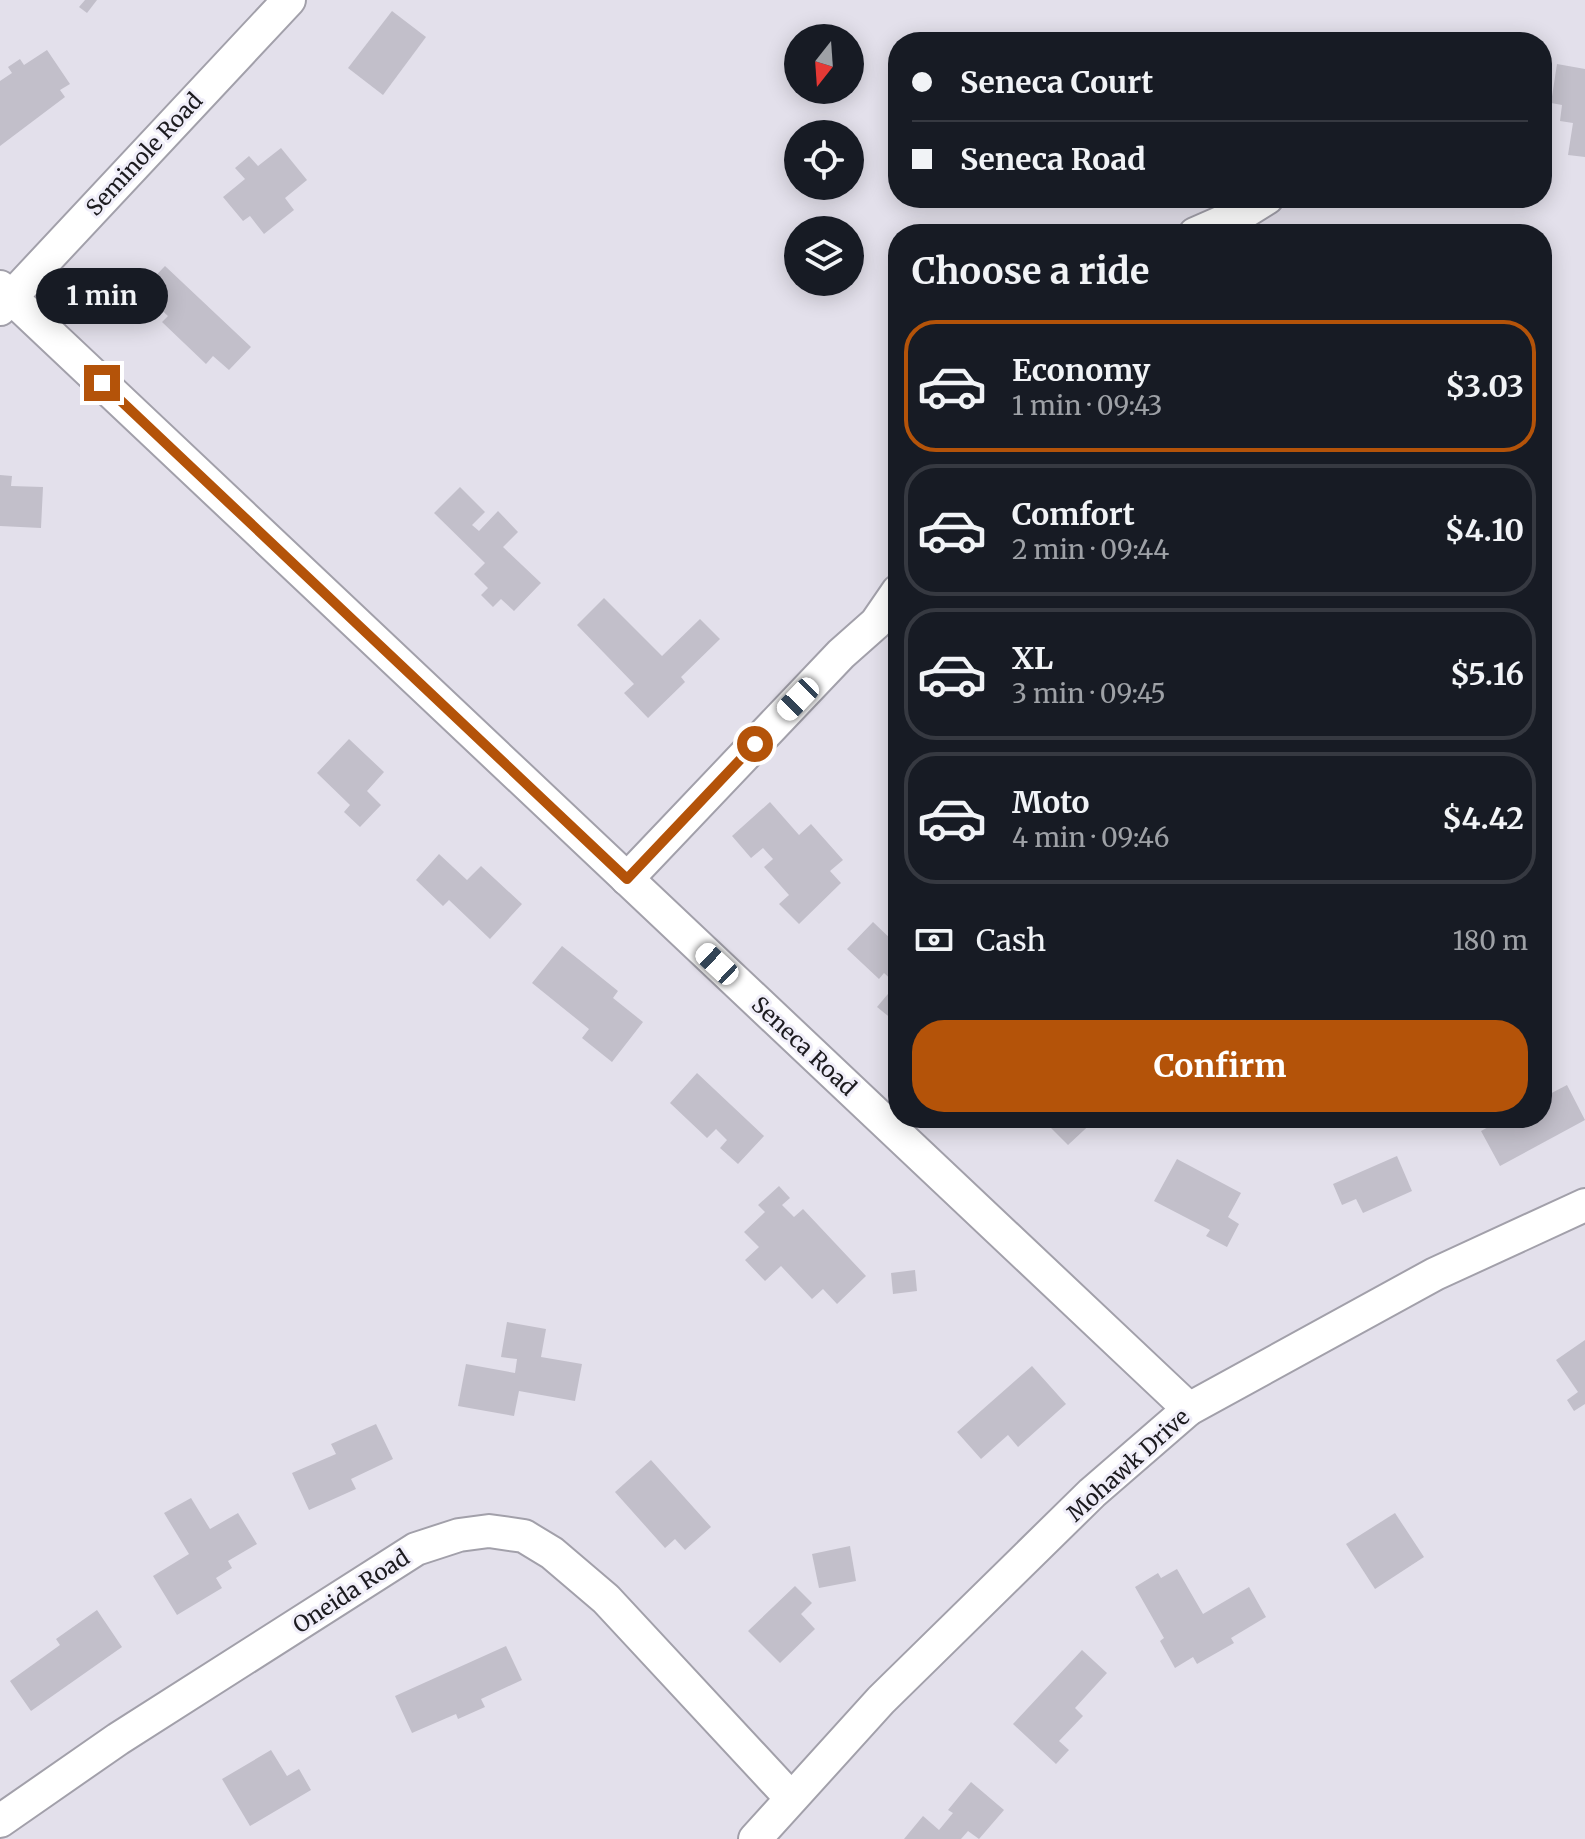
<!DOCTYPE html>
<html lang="en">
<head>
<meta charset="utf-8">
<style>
	body { margin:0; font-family:Merriweather,serif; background:#20242c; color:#f1f3f6; height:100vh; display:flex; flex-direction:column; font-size:30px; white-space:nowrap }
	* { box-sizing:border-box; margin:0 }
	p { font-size:26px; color:#9ea1a6 }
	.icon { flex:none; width:44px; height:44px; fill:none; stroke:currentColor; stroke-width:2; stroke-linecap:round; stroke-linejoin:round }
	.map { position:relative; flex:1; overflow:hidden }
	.sheet { position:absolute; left:888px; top:224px; width:664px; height:904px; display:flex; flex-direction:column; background:#171b24; border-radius:32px; box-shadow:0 4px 20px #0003 }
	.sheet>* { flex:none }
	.top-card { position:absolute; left:888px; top:32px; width:664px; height:176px; border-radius:32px; box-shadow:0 4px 20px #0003; display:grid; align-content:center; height:176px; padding:0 24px; background:#171b24 }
	.needle { width:52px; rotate:197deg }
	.fabs { position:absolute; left:784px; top:24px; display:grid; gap:16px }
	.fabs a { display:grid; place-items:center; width:80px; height:80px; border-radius:50%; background:#171b24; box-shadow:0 4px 20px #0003; font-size:40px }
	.end { position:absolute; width:36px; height:36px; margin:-18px; border:10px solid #b45309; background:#fff; box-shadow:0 0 0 4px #fff }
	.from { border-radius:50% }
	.bubble { position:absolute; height:56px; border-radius:28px; background:#171b24; box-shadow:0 4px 20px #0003; font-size:26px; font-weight:700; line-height:56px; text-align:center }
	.car { position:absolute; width:24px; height:48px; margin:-24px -12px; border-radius:10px; box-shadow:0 0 6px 2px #0007; background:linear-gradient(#fff 24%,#345 0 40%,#fff 0 76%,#345 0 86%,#fff 0) }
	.top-card b { display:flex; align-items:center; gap:28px; height:76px; font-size:30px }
	.top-card b+b { border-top:2px solid #363941 }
	.top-card i { width:20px; height:20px; background:#f1f3f6 }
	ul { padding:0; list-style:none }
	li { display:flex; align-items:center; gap:24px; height:132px; margin:0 16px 12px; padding:0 8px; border:4px solid #363941; border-radius:32px }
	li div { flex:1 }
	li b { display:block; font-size:30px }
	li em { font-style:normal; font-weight:700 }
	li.current { border-color:#b45309 }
	li>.icon { width:72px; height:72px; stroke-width:1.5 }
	h2 { padding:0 24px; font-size:36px; line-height:96px }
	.pay { display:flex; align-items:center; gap:20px; height:88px; padding:0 24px; font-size:30px }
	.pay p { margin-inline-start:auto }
	.button { display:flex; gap:16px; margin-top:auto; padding:16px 24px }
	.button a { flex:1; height:92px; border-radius:32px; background:#b45309; color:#fff; font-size:32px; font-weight:700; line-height:92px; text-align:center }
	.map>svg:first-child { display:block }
	.building { fill:#c2bfca }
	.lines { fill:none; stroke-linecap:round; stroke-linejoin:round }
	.street-casing { stroke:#a2a0aa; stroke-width:36 }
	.street { stroke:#fff; stroke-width:32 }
	.route { stroke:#b45309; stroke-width:10 }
	.labels { text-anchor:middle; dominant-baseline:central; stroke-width:6; stroke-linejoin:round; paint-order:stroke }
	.street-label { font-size:22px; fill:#1c1b1f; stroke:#f0eef9 }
</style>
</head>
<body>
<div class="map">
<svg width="1585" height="1839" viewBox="0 0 1585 1839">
	<rect width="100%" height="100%" fill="#e3e0eb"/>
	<g class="building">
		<polygon points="85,0 97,0 87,13 79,7"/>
		<polygon points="392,11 426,37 383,95 348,68"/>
		<polygon points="47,50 70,84 60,90 65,97 0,146 0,81 12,73 8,67 20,59 24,65"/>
		<polygon points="1557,64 1585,69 1585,157 1568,155 1573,123 1560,121 1562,105 1551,103"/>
		<polygon points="281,148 307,180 285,198 294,210 264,234 250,216 243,221 223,197 245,179 235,168 249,156 258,166"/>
		<polygon points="165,266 251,347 229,370 213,356 206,364 162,322 168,316 141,291"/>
		<polygon points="0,475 12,476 11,486 43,487 41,528 0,526"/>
		<polygon points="460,487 485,512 472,525 479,531 498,511 518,532 503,547 541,583 514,611 501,599 493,607 481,595 488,588 474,574 485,563 434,513"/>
		<polygon points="604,598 662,656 700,619 720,639 681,677 685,682 648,718 624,693 634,684 577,625"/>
		<polygon points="349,739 384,772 367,791 381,805 360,827 344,812 350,805 317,773"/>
		<polygon points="770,802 799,835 811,824 843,860 830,871 841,883 799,924 779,904 789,895 764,867 773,859 763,848 751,858 732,836"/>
		<polygon points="439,854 467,880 481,866 522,904 490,939 449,900 443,906 416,880"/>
		<polygon points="873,922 894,942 898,937 898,978 894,982 884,973 879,979 847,949"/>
		<polygon points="562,946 618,991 613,998 643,1022 612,1062 582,1038 589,1029 532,983"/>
		<polygon points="898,982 898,1024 877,1007"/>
		<polygon points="697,1073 764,1136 738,1164 720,1148 727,1140 716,1129 707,1138 670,1103"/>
		<polygon points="1567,1085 1585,1120 1500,1166 1481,1131 1505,1118 1542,1118 1542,1098"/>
		<polygon points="1000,1118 1022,1118 1011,1128"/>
		<polygon points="1041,1118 1097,1118 1068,1145"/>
		<polygon points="1397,1156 1412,1191 1363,1213 1356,1199 1342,1205 1333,1184"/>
		<polygon points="1177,1159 1241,1193 1228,1217 1239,1224 1227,1247 1206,1236 1210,1230 1154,1201"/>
		<polygon points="779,1186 790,1198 782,1205 794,1217 803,1209 866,1276 837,1304 823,1289 812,1299 781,1266 765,1281 745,1260 759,1247 744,1232 765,1212 758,1205"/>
		<polygon points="915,1270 917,1291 893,1294 891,1273"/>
		<polygon points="507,1322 546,1329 541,1357 582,1364 575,1401 519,1391 514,1416 458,1406 466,1364 515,1373 517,1359 501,1357"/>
		<polygon points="1585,1340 1585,1404 1574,1411 1567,1400 1578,1392 1556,1360"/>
		<polygon points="1032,1366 1066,1404 1018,1447 1008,1435 981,1459 957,1432"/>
		<polygon points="376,1424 393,1459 351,1479 356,1489 309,1510 292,1473 336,1454 331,1444"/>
		<polygon points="651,1460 711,1527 685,1550 675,1539 665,1548 615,1492"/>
		<polygon points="191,1498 210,1529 238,1513 257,1544 228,1561 232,1568 216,1578 222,1588 177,1615 153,1576 189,1554 164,1513"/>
		<polygon points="1395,1513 1424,1557 1375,1589 1346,1544"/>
		<polygon points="850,1546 856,1581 819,1588 812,1554"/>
		<polygon points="1177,1569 1203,1614 1249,1587 1266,1617 1231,1638 1234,1643 1197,1664 1193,1657 1175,1668 1160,1641 1164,1638 1135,1587 1158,1573 1161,1578"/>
		<polygon points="795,1586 812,1603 801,1614 815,1629 780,1663 748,1631"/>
		<polygon points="97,1610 122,1647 31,1711 10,1681 60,1645 56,1639"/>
		<polygon points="506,1646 522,1680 481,1699 485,1707 458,1719 456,1714 412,1733 395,1696"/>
		<polygon points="1082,1650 1107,1673 1075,1708 1083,1716 1059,1741 1069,1750 1056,1764 1013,1724"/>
		<polygon points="271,1750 287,1776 299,1769 311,1790 250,1826 222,1779"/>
		<polygon points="971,1782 1004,1810 979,1839 968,1831 961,1839 904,1839 923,1816 939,1830 953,1813 948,1810"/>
	</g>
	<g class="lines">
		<defs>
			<g id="street">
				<polyline points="1195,234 1243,213 1267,198"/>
				<polyline points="0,287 1189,1409"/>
				<polyline points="0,309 289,0"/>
				<polyline points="627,879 841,654 876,623 898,591"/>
				<polyline points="0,1821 118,1739 416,1549 459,1535 489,1531 524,1536 552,1553 606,1599 791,1798"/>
				<polyline points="755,1839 881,1700 1092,1493 1189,1409 1435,1274 1585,1205"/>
			</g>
		</defs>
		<use href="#street" class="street-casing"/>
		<use href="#street" class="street"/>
	</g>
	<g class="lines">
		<polyline class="route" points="102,383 627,879 755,744"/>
	</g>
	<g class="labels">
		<g class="street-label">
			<text transform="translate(144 154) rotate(-47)">Seminole Road</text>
			<text transform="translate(804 1046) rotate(43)">Seneca Road</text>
			<text transform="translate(1128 1465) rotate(-42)">Mohawk Drive</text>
			<text transform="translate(351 1591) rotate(-33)">Oneida Road</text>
		</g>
	</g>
</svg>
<div class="fabs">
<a><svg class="needle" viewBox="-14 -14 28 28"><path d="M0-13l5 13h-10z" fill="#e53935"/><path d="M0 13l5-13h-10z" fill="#9ea1a6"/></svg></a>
<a><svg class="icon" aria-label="locate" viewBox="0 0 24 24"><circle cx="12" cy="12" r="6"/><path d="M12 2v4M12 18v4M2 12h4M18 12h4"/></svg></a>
<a><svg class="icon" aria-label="layers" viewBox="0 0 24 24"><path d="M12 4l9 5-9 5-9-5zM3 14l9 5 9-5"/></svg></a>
</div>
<i class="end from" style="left:755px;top:744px"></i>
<i class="end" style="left:102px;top:383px"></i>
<div class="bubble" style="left:36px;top:268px;width:132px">1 min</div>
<i class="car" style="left:798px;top:699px;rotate:224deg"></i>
<i class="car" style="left:717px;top:964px;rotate:313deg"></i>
<div class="top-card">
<b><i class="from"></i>Seneca Court</b>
<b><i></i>Seneca Road</b>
</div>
<section class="sheet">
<h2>Choose a ride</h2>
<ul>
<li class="current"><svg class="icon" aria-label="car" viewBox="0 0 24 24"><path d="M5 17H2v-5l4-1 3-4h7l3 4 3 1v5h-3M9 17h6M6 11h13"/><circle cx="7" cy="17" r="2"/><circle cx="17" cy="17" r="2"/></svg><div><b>Economy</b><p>1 min · 09:43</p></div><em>$3.03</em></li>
<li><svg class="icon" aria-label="car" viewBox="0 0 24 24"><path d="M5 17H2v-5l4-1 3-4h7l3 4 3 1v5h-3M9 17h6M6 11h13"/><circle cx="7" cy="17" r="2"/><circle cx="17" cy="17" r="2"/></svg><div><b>Comfort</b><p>2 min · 09:44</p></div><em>$4.10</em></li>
<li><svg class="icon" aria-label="car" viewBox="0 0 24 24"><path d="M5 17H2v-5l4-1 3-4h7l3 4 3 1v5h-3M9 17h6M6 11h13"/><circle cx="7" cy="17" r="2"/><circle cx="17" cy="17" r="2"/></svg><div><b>XL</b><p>3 min · 09:45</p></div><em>$5.16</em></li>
<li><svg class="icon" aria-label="car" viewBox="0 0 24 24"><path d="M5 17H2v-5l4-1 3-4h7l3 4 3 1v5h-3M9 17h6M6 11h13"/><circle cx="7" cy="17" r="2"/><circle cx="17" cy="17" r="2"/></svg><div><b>Moto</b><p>4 min · 09:46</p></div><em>$4.42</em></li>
</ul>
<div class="pay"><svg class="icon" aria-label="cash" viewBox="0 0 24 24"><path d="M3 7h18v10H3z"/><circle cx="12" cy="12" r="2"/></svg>Cash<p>180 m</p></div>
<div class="button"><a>Confirm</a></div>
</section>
</div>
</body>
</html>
